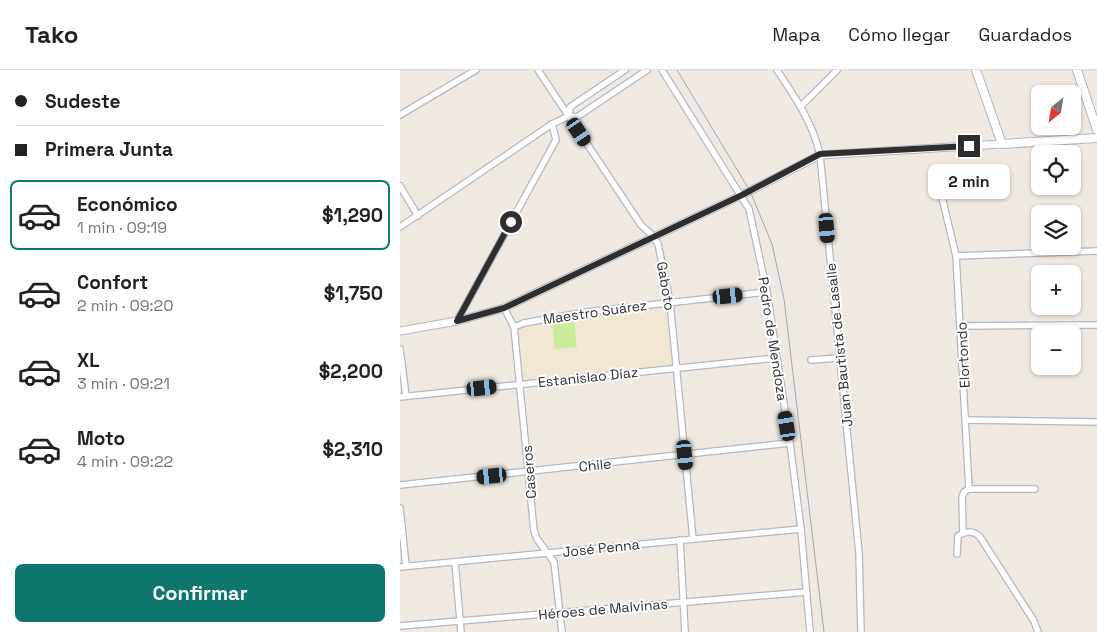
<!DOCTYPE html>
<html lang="es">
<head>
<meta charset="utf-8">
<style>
	body { margin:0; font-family:"Space Grotesk",sans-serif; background:#f2f2f2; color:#202124; height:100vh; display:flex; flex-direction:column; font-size:19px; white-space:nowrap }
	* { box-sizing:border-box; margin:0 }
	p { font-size:16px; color:#757577 }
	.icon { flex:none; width:28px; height:28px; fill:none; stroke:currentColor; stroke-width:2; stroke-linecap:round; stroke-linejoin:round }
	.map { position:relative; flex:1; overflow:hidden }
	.side { display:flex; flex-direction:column; background:#fff; width:400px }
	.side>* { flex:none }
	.banner { display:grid; align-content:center; height:110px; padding:0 15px; background:#fff }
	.needle { width:32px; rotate:210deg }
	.controls { position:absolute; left:631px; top:15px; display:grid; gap:10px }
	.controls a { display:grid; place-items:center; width:50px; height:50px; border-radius:8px; background:#fff; box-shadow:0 1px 4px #0004; font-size:25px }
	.end { position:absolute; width:22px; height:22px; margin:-11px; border:6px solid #2e2e2e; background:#fff; box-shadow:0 0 0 2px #fff }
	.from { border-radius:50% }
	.bubble { position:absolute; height:35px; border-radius:8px; background:#fff; box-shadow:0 1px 4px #0004; font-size:16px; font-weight:700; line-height:35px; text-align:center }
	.car { position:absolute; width:15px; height:30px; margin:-15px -8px; border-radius:6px; box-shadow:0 0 4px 1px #0007; background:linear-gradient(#222 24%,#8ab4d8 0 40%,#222 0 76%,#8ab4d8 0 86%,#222 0) }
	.banner b { display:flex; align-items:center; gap:18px; height:48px; font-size:19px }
	.banner b+b { border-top:1px solid #e0e0e0 }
	.banner i { width:12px; height:12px; background:#202124 }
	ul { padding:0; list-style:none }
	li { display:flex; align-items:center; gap:15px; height:70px; margin:0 10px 8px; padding:0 5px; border:2px solid transparent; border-radius:8px }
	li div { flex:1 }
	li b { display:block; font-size:19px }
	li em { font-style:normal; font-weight:700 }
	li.active { border-color:#0f766e }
	li>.icon { width:45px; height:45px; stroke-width:1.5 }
	.cta { display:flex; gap:10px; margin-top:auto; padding:10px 15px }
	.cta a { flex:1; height:58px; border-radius:8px; background:#0f766e; color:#fff; font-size:20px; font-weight:700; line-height:58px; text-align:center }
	header { display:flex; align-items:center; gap:30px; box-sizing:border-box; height:70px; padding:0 25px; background:#fff; border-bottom:1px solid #e0e0e0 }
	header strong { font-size:24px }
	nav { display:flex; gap:28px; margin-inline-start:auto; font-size:18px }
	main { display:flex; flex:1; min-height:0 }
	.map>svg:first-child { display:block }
	.education { fill:#f0e6d1 }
	.pitch { fill:#c9ec9a }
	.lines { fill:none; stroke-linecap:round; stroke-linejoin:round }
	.minor-casing { stroke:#b4b7c1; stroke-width:8 }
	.tertiary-casing { stroke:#b4b7c1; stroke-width:9 }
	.secondary-casing { stroke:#b4b7c1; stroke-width:10 }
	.minor { stroke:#fff; stroke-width:5.5 }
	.tertiary { stroke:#fff; stroke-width:7 }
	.secondary { stroke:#fff; stroke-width:8 }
	.tram { stroke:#a3a6b8; stroke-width:1 }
	.route { stroke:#2e2e2e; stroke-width:6 }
	.labels { text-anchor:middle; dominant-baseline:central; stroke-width:4; stroke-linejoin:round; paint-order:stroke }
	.street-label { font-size:14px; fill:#2e2e2e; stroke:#fff }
</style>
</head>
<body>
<header>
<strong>Tako</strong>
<nav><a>Mapa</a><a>Cómo llegar</a><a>Guardados</a></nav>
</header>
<main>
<section class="side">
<div class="banner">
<b><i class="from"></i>Sudeste</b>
<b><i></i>Primera Junta</b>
</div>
<ul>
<li class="active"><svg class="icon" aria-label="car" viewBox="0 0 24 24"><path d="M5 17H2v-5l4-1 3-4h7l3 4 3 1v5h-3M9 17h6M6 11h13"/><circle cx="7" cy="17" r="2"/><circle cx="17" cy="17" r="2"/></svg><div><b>Económico</b><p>1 min · 09:19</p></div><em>$1,290</em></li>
<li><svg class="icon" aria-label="car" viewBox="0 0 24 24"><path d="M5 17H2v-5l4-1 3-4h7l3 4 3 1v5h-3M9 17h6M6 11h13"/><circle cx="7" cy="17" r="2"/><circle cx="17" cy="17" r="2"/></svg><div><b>Confort</b><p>2 min · 09:20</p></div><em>$1,750</em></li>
<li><svg class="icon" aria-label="car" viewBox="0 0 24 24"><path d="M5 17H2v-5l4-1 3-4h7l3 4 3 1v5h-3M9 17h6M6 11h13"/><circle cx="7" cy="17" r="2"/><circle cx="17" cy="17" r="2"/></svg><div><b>XL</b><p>3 min · 09:21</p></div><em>$2,200</em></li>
<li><svg class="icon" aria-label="car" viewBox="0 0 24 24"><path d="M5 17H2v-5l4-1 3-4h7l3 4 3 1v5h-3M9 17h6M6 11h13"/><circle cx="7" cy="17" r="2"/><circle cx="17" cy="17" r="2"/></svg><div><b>Moto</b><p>4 min · 09:22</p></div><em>$2,310</em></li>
</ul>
<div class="cta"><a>Confirmar</a></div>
</section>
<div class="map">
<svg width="697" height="562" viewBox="0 0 697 562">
	<rect width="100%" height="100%" fill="#efe9e1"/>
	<polygon class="education" points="267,234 273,296 125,311 119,259 182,245"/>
	<polygon class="pitch" points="174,251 177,277 155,279 152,253"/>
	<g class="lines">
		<defs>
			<g id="minor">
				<polyline points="138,0 241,155 253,166 258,174 270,232 293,469"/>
				<polyline points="262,0 349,139 367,222 390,373 401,459 410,562"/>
				<path d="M377,0C395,27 413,53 420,85L459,483L461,562"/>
				<polyline points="401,36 437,0"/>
				<polyline points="0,45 76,0"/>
				<polyline points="169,46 170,37 225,0"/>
				<polyline points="537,106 556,186 569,419 564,422 562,427 563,463"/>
				<polyline points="0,116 18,146"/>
				<polyline points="0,157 152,54 169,46 177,47 247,0"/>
				<polyline points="556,186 697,181"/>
				<polyline points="104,238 114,257 134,461 137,469 154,492 162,562"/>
				<polyline points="57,251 156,70 152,54"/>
				<polyline points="561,256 697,255"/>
				<polyline points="114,257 124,253 186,242 367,222"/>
				<polyline points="0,279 6,326"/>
				<polyline points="411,290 440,288"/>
				<polyline points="0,327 376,288"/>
				<polyline points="566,350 697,352"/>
				<polyline points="0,415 390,373"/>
				<polyline points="569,419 635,419"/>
				<polyline points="0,438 6,496"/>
				<polyline points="280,470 285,562"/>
				<path d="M557,484L558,466C566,461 573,460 580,467L634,551L638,562"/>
				<polyline points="55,492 61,562"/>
				<polyline points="0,497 401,459"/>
				<polyline points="0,556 406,522"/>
			</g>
			<polyline id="tertiary" points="0,261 57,251 104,238 342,125 420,85 602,74"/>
			<g id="secondary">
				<polyline points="576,0 602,74 697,68"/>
				<polyline points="677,0 697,60"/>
			</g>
		</defs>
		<use href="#minor" class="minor-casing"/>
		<use href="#tertiary" class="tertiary-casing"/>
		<use href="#secondary" class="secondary-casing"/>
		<use href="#minor" class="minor"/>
		<use href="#tertiary" class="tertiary"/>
		<use href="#secondary" class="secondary"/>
		<polyline class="tram" points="277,0 350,121 372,174 384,229 424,562"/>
	</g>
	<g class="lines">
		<polyline class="route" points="111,152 57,251 104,238 342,125 420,84 569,76"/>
	</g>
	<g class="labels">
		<g class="street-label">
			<text transform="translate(266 216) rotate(80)">Gaboto</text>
			<text transform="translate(195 242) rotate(-8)">Maestro Suárez</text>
			<text transform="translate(373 269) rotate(81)">Pedro de Mendoza</text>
			<text transform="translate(439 275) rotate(-96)">Juan Bautista de Lasalle</text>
			<text transform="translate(563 285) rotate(-93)">Elortondo</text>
			<text transform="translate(188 307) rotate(-6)">Estanislao Díaz</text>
			<text transform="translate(195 395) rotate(-6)">Chile</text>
			<text transform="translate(129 402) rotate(-95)">Caseros</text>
			<text transform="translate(201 478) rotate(-6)">José Penna</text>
			<text transform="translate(203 539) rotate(-5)">Héroes de Malvinas</text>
		</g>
	</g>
</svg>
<div class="controls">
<a><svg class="needle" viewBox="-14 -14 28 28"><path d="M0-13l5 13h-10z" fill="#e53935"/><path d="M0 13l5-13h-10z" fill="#757577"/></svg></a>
<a><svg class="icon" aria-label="locate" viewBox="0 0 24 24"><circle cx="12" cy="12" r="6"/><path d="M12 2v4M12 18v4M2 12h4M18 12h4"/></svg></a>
<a><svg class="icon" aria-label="layers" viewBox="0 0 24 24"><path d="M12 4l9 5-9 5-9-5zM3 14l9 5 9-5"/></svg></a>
<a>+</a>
<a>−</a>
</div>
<i class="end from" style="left:111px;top:152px"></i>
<i class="end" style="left:569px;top:76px"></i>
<div class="bubble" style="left:528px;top:94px;width:82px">2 min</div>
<i class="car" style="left:179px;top:62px;rotate:146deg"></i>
<i class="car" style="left:427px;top:158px;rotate:175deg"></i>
<i class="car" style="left:328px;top:226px;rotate:84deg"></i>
<i class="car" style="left:82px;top:318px;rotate:84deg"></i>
<i class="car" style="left:387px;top:356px;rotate:351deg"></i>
<i class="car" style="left:285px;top:385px;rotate:174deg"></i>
<i class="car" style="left:92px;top:406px;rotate:264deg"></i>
</div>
</main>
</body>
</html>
